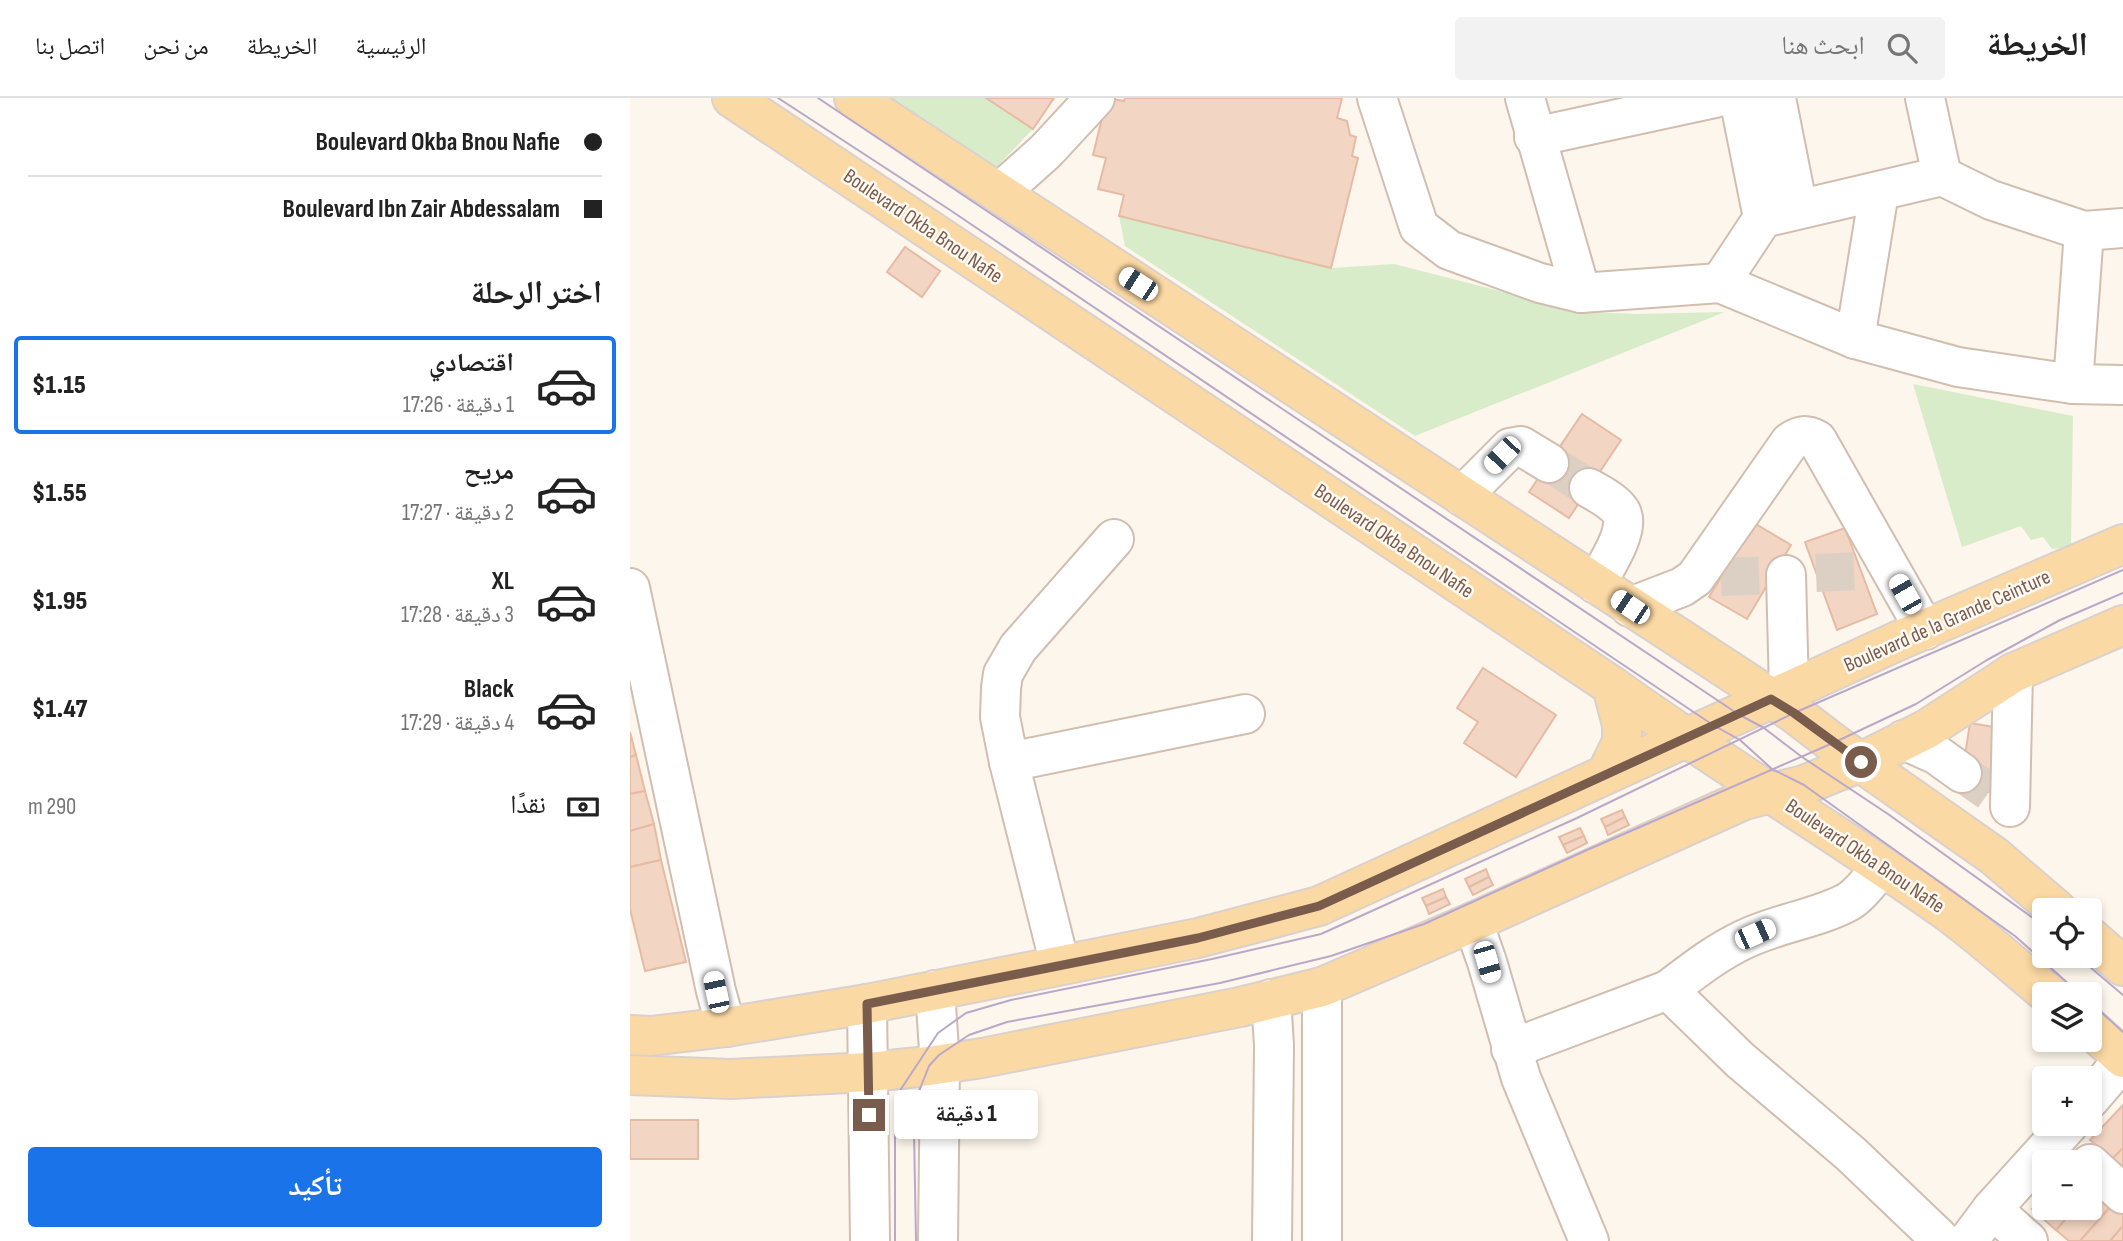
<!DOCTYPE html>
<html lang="ar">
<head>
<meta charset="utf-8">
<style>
	body { margin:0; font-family:"Sofia Sans Condensed","Noto Naskh Arabic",sans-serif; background:#f2f2f2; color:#222; direction:rtl; height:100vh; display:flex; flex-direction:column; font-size:26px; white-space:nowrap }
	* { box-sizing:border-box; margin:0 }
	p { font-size:23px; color:#767676 }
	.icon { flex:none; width:38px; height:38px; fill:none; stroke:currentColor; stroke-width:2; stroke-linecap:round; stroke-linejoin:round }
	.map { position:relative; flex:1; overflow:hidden; direction:ltr }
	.panel { display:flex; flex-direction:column; background:#fff; width:630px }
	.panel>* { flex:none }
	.top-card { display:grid; align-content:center; height:154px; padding:0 28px; background:#fff }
	.tools { position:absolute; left:1402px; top:800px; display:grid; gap:14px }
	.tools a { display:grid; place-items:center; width:70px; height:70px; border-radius:7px; background:#fff; box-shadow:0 4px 10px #0003; font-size:35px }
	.end { position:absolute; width:32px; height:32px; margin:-16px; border:9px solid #7a5c4d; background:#fff; box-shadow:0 0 0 4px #fff }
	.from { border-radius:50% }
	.bubble { position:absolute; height:49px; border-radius:7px; background:#fff; box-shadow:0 4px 10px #0003; font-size:23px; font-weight:800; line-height:49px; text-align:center; direction:rtl }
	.car { position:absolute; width:21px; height:42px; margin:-21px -10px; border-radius:9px; box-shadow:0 0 5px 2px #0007; background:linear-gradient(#fff 24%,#345 0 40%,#fff 0 76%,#345 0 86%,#fff 0) }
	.top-card b { display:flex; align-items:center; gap:24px; height:66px; font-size:26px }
	.top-card b+b { border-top:2px solid #e0e0e0 }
	.top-card i { width:18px; height:18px; background:#222 }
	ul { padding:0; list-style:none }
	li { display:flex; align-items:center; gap:21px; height:98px; margin:0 14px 10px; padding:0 14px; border:4px solid transparent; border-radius:7px }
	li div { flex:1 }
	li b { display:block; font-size:26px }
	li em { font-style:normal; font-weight:800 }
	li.on { border-color:#1a73e8 }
	li>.icon { width:63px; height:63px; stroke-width:1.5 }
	h2 { padding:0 28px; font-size:32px; line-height:84px }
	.pay { display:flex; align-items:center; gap:18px; height:77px; padding:0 28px; font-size:26px }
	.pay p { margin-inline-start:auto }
	.action { display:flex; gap:14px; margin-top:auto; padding:14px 28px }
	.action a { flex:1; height:80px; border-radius:7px; background:#1a73e8; color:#fff; font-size:28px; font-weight:800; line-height:80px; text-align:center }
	header { display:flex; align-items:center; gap:42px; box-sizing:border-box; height:98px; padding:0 35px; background:#fff; border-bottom:2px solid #e0e0e0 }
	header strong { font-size:33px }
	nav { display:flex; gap:38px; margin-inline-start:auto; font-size:24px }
	.search { width:490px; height:63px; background:#f2f2f2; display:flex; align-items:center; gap:18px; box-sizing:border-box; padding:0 24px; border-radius:7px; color:#767676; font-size:26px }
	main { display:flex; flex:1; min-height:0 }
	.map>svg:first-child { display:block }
	.green { fill:#d8ecc9 }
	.building { fill:#f3d5c3; stroke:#e6bba3; stroke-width:2 }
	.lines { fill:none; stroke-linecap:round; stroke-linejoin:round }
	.minor-tunnel { stroke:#dcd0c4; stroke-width:38; stroke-dasharray:38 19; stroke-linecap:butt }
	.minor-casing { stroke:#d1beb0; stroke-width:42 }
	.major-casing { stroke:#dad1cd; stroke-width:42 }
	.minor { stroke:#fff; stroke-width:38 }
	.major { stroke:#fbd9a5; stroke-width:38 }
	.tram { stroke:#b9a8c9; stroke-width:2 }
	.route { stroke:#7a5c4d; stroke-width:9 }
	.labels { text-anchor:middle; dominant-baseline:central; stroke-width:5; stroke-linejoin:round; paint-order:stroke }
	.street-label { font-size:21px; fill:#7a5c4d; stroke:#fffaf3 }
</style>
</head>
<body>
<header>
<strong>الخريطة</strong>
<div class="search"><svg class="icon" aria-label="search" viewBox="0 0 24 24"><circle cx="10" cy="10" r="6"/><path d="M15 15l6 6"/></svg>ابحث هنا</div>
<nav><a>الرئيسية</a><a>الخريطة</a><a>من نحن</a><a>اتصل بنا</a></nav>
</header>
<main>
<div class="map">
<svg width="1493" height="1143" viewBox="0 0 1493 1143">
	<rect width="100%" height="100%" fill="#fdf6ec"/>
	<g class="green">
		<polygon points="244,0 356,0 403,31 363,73"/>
		<polygon points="489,118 701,170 764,166 952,214 1007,216 1095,214 785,338 495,148"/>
		<polygon points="1283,286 1443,318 1441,449 1422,451 1413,439 1401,442 1391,428 1332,449"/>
	</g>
	<g class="building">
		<polygon points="356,0 424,0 403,31"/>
		<polygon points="477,0 494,3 495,0 712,0 707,20 717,23 720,37 726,39 722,58 728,60 701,170 489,118 494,97 468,91 476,60 463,57"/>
		<polygon points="275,149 310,173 292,199 257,174"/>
		<polygon points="952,316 991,342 939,420 899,394"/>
		<polygon points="1124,425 1161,447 1117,521 1079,499"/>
		<polygon points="1215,430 1247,516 1207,532 1175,444"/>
		<polygon points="853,570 926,617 886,679 834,645 848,624 827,610"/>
		<polygon points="1340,625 1370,630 1359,694 1330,690"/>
		<polygon points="0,634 6,657 0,659"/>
		<polygon points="6,657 15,693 0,696 0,659"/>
		<polygon points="15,693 24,726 0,733 0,696"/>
		<polygon points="992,712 995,719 975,729 971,721"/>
		<polygon points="995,719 999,727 978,737 975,729"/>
		<polygon points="24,726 31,762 0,769 0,733"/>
		<polygon points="950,730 954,738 933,747 929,739"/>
		<polygon points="954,738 957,745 937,755 933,747"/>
		<polygon points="31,762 56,864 15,873 0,811 0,769"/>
		<polygon points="856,771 859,779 839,789 835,781"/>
		<polygon points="859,779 863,787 843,797 839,789"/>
		<polygon points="813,791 816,799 796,808 792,800"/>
		<polygon points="816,799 820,806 799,816 796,808"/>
		<polygon points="1493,1007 1493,1050 1482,1061 1460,1042"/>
		<rect x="0" y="1022" width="68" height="39"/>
		<polygon points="1493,1050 1493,1071 1482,1061"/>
		<polygon points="1462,1090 1482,1107 1450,1143 1439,1143 1426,1132 1445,1110 1460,1110 1460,1093"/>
		<polygon points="1414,1098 1414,1110 1445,1110 1426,1132 1402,1111"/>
		<polygon points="1482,1107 1493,1117 1493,1128 1480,1143 1450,1143"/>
		<polygon points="1493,1128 1493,1143 1480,1143"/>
	</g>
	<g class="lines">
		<g class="minor-tunnel">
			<polyline points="919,365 959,390"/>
			<polyline points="1186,475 1231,473"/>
			<polyline points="1091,479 1143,477"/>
			<polyline points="1332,675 1359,694"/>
		</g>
		<defs>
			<g id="minor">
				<polyline points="747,0 789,129 819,152 910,185 951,195 1090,185 1225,241 1328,269 1443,286 1493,287"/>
				<polyline points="895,0 951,195"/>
				<polyline points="1109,0 1133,120"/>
				<polyline points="1146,0 1168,111"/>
				<polyline points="1295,0 1312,78 1361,102 1454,133 1493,130"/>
				<polyline points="904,39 1085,0"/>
				<polyline points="369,95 416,53 465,0"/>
				<polyline points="1090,185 1133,120 1312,78"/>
				<polyline points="1225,241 1249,94"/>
				<polyline points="1443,286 1454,133"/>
				<path d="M959,390C969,396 984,403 991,414C1001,432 975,469 966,486"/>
				<polyline points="832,398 880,350 891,348 919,365"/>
				<polyline points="1156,477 1159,593"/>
				<polyline points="0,490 86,893 96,929"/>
				<path d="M1000,509L1052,489L1065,480L1160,344C1170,337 1176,336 1187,342L1295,532"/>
				<polyline points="1274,642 1307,657 1332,675"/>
				<polyline points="379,664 615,616"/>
				<polyline points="1380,709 1383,575"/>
				<polyline points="843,824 857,864 891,980 959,1143"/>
				<polyline points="430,867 379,664 370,619 371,590 373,576 388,550 484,441"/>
				<polyline points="692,889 692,1143"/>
				<polyline points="305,892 310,967 308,1143"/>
				<path d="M1038,892C1063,873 1087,854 1115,841C1148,825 1186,821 1218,804C1231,796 1242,780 1252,769"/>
				<polyline points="641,901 644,947 642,1143"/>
				<polyline points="237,906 240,1143"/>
				<polyline points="881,951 1038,892 1110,962 1221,1056 1312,1143"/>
				<polyline points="1460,1001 1493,962"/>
				<polyline points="1460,1066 1493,1096"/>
				<polyline points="1362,1111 1398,1143"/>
				<polyline points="1338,1143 1362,1111 1439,1026"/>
			</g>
			<g id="major">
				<path d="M102,0L982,588C1090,666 1206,734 1314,811C1350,837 1384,868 1418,896"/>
				<polyline points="224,0 1164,615 1203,645 1364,758 1427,812"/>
				<polyline points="977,675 992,644 992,627 982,588"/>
				<polyline points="1460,839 1493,868"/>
				<polyline points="1460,930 1493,960"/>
				<polyline points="0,937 21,938 96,929 237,906 568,840 689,808 1272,541 1493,446"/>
				<polyline points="0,977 101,981 239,974 299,968 352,960 610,909 692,889 843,824 1114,702 1174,687 1231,664 1297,631 1383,575 1493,527"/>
			</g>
		</defs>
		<use href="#minor" class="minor-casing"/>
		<use href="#major" class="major-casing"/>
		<use href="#minor" class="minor"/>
		<use href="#major" class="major"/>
		<g class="tram">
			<polyline points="148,0 320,112 983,560 1083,627 1110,642 1142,671 1174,687 1385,838 1450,896"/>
			<polyline points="188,0 1108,616 1134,630 1172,659 1258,716 1414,828"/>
			<polyline points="1447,858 1493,897"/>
			<polyline points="1460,904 1493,934"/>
			<polyline points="265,1143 265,1032 271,991 308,935 336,915 381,902 582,861 691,836 947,720 1164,615 1493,472"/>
			<polyline points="286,1143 284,1033 286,1001 299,968 309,957 339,937 377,924 590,885 701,858 794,826 957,752 1203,645 1286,606 1357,562 1430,522 1493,495"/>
		</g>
	</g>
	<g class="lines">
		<polyline class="route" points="239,1017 237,906 568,840 689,808 1141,601 1164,615 1231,664"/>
	</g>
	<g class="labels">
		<g class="street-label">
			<text transform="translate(293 128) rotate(34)">Boulevard Okba Bnou Nafie</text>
			<text transform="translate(764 443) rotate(34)">Boulevard Okba Bnou Nafie</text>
			<text transform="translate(1317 523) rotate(-24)">Boulevard de la Grande Ceinture</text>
			<text transform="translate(1235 758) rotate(34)">Boulevard Okba Bnou Nafie</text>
		</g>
	</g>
</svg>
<div class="tools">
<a><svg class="icon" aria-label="locate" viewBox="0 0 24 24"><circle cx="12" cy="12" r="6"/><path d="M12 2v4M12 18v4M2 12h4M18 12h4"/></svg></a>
<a><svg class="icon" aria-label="layers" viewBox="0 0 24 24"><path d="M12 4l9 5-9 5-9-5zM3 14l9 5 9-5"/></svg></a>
<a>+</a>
<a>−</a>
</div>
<i class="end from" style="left:1231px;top:664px"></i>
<i class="end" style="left:239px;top:1017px"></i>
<div class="bubble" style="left:264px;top:992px;width:144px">1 دقيقة</div>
<i class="car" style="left:508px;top:186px;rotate:303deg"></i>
<i class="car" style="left:872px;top:357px;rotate:224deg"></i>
<i class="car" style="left:1275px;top:496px;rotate:330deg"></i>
<i class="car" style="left:1000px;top:509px;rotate:304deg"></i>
<i class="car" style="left:1125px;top:836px;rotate:66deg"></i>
<i class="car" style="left:857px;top:864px;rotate:164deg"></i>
<i class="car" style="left:86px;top:894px;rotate:348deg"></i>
</div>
<section class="panel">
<div class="top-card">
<b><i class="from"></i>Boulevard Okba Bnou Nafie</b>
<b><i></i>Boulevard Ibn Zair Abdessalam</b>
</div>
<h2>اختر الرحلة</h2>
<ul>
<li class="on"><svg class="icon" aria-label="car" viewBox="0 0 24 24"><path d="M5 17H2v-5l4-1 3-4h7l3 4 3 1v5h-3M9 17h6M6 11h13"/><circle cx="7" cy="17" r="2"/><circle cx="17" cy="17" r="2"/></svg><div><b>اقتصادي</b><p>1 دقيقة · 17:26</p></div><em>$1.15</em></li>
<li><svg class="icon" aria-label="car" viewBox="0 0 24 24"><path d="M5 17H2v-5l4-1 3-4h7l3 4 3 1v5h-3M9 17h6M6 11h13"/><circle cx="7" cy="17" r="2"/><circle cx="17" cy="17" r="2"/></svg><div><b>مريح</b><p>2 دقيقة · 17:27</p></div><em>$1.55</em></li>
<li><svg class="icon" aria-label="car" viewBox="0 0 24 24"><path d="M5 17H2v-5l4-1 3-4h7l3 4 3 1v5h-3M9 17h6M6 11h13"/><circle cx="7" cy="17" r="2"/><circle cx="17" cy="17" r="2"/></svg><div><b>XL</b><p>3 دقيقة · 17:28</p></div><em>$1.95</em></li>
<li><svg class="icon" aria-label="car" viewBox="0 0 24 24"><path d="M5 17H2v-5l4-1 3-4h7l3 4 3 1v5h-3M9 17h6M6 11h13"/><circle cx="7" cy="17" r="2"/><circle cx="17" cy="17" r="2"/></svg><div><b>Black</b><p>4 دقيقة · 17:29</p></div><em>$1.47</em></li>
</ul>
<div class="pay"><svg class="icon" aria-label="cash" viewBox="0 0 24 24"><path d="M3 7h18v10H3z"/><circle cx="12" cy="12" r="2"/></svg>نقدًا<p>290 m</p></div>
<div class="action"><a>تأكيد</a></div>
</section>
</main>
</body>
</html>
